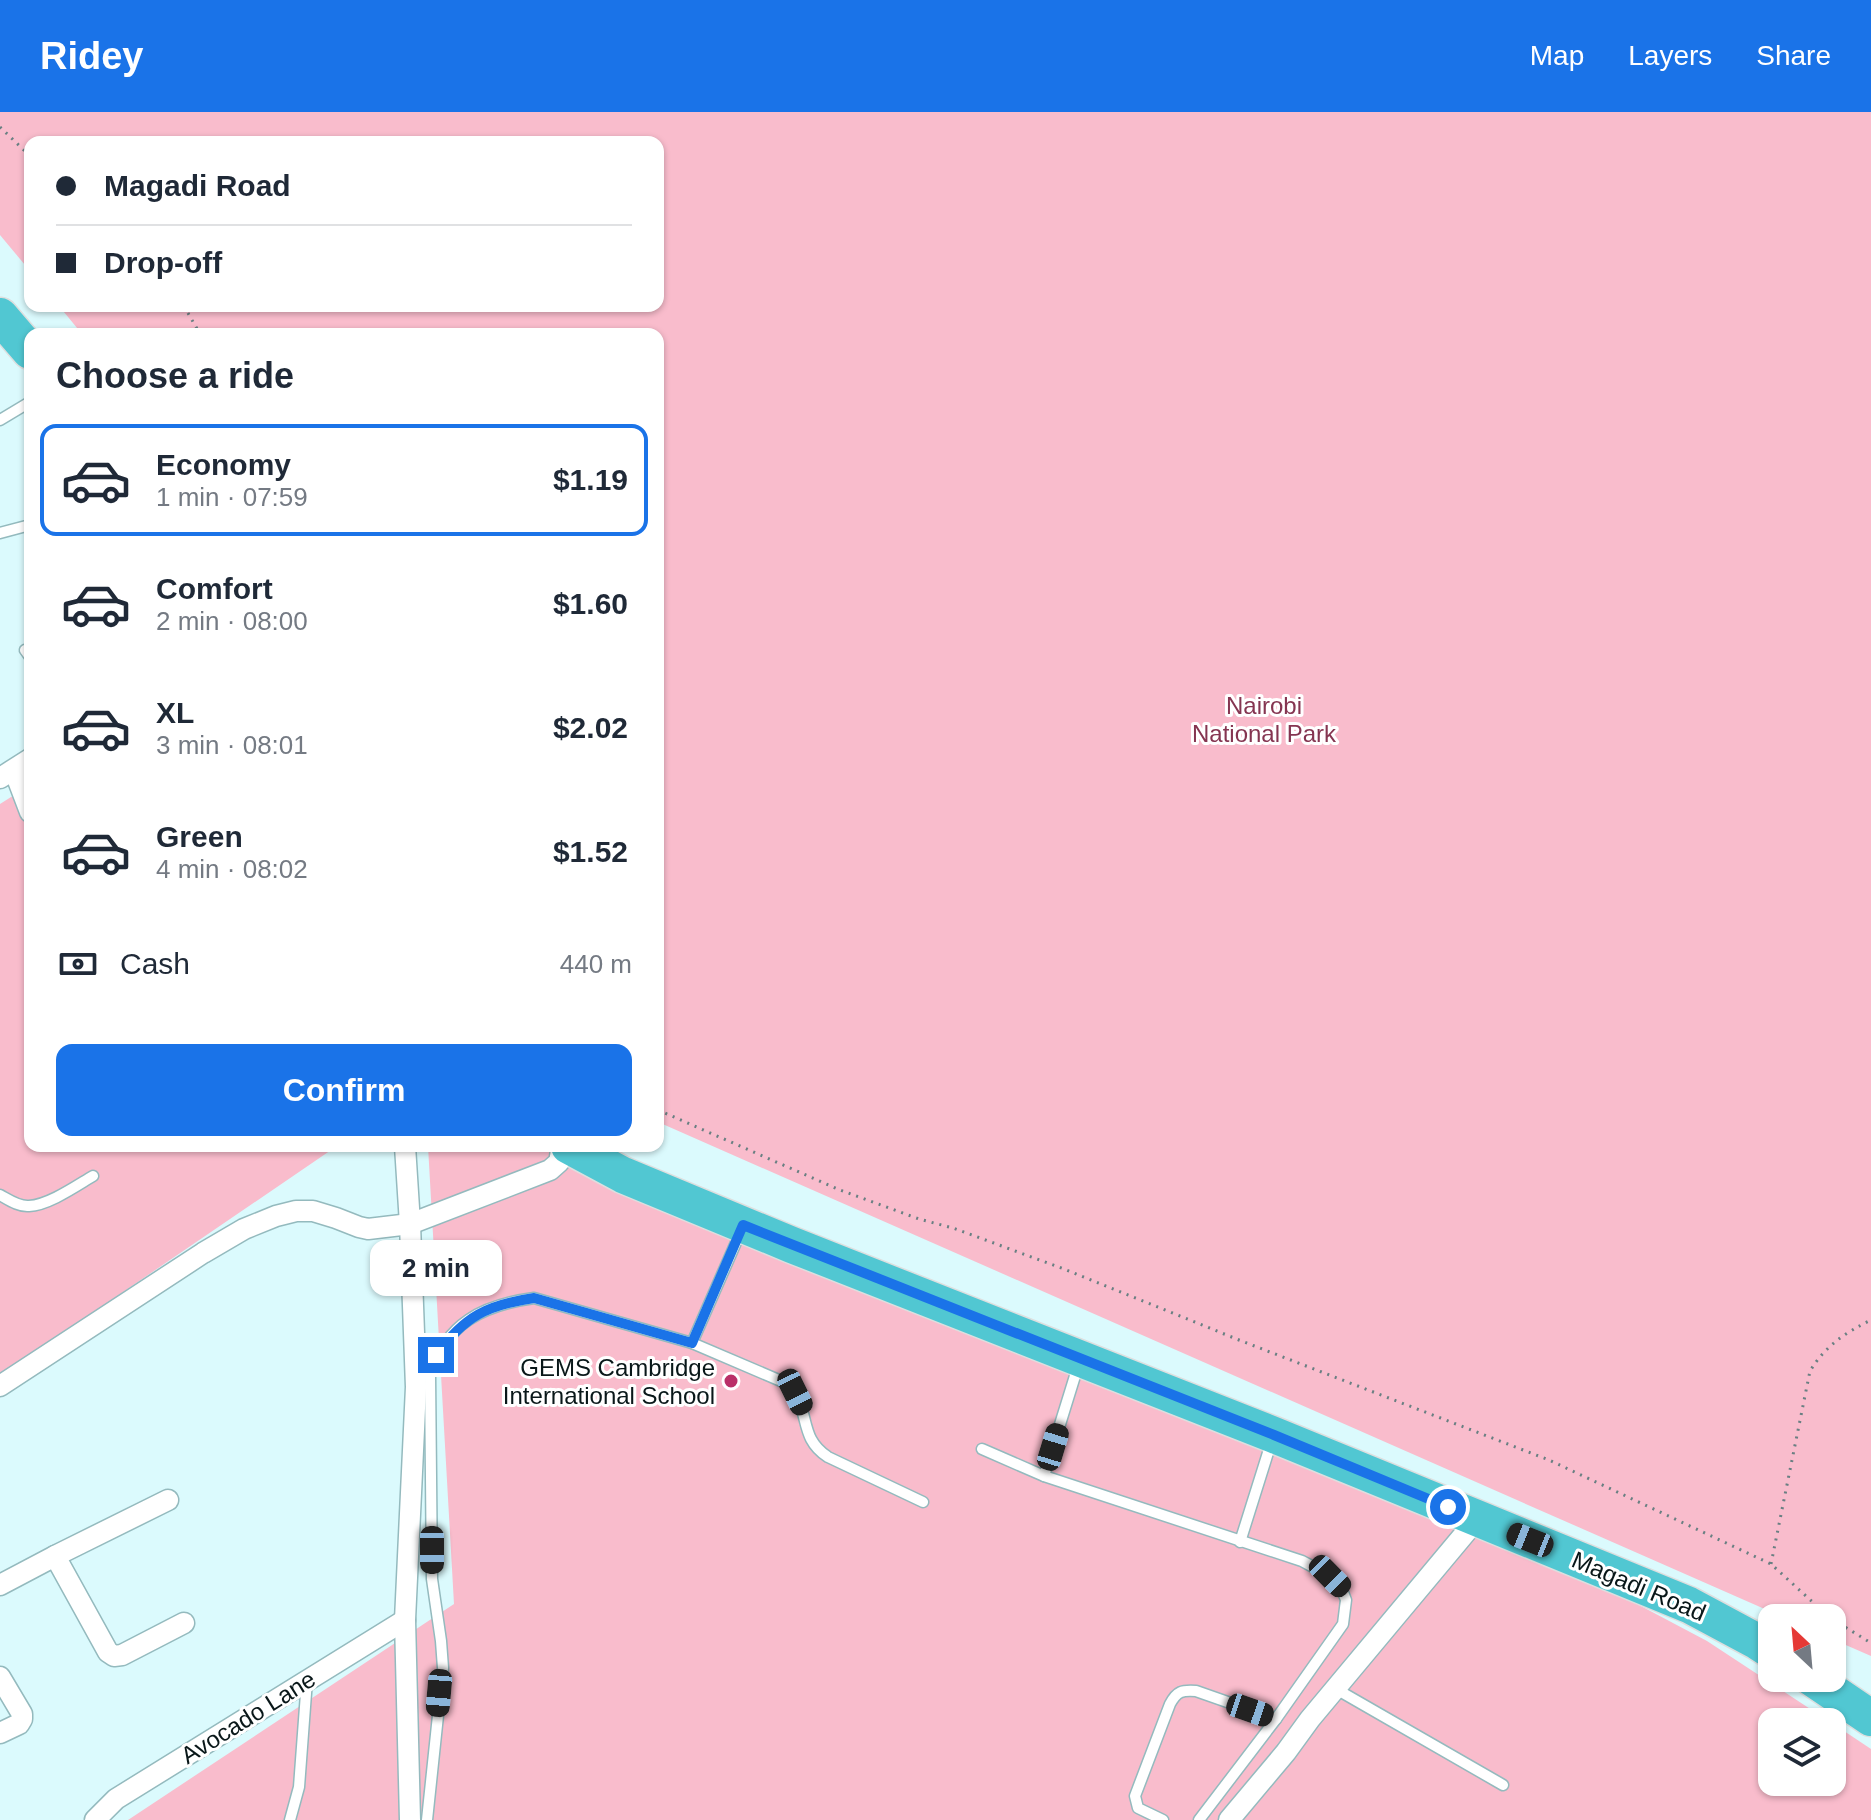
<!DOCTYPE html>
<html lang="en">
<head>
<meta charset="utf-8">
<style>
	body { margin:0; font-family:Helvetica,sans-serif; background:#f2f2f3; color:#1f2937; height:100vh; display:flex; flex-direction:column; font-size:30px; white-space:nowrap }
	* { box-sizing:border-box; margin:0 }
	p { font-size:26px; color:#747a83 }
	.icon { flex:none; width:44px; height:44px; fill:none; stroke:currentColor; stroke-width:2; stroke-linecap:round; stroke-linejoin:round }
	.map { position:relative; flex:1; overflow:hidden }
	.drawer { position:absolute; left:24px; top:216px; width:640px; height:824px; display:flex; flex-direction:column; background:#fff; border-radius:16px; box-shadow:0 2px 6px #0004 }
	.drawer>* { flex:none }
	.hud { position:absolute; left:24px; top:24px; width:640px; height:176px; border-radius:16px; box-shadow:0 2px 6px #0004; display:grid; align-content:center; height:176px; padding:0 32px; background:#fff }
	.needle { width:52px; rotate:334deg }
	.fabs { position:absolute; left:1758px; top:1492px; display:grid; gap:16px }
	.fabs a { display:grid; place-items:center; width:88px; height:88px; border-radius:16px; background:#fff; box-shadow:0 2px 6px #0004; font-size:40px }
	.end { position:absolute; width:36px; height:36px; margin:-18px; border:10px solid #1a73e8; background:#fff; box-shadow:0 0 0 4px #fff }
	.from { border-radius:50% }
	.bubble { position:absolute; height:56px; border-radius:16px; background:#fff; box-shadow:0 2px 6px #0004; font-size:26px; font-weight:800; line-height:56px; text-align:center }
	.car { position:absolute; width:24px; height:48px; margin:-24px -12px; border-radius:10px; box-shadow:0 0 6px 2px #0007; background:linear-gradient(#222 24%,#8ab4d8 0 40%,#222 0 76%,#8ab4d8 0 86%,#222 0) }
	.hud b { display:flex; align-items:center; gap:28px; height:76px; font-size:30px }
	.hud b+b { border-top:2px solid #e0e1e3 }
	.hud i { width:20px; height:20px; background:#1f2937 }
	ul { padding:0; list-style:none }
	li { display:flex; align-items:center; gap:24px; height:112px; margin:0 16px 12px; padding:0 16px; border:4px solid transparent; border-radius:16px }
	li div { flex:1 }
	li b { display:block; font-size:30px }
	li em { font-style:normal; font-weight:800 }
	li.selected { border-color:#1a73e8 }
	li>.icon { width:72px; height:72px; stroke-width:1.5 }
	h2 { padding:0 32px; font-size:36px; line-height:96px }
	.pay { display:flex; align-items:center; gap:20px; height:88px; padding:0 32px; font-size:30px }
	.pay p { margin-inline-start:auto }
	.button { display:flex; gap:16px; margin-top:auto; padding:16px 32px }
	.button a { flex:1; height:92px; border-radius:16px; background:#1a73e8; color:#fff; font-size:32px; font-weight:800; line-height:92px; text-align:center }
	header { display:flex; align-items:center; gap:48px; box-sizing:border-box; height:112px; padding:0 40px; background:#1a73e8; color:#fff }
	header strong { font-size:38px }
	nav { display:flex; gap:44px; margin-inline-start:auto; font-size:28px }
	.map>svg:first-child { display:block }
	.green { fill:#f9bccc }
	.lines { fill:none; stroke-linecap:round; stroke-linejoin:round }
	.lane-casing { stroke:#94babe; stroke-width:13 }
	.street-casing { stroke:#94babe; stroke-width:23 }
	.highway-casing { stroke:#dddfdf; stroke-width:39 }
	.path { stroke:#697f82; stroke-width:3; stroke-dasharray:2 6; stroke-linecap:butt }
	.lane { stroke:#fff; stroke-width:10 }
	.street { stroke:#fff; stroke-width:20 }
	.highway { stroke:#51c7d2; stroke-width:36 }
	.route { stroke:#1a73e8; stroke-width:10 }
	.poi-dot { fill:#ba2f68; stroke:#fff; stroke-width:3 }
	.labels { text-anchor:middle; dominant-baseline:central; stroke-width:6; stroke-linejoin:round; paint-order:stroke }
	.park-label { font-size:24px; fill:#853551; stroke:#fff }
	.poi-label { font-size:24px; fill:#091719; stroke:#fff; text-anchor:end }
	.street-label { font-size:24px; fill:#091719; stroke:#fff }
</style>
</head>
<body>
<header>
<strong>Ridey</strong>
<nav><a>Map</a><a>Layers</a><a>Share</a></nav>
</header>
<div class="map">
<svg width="1871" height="1708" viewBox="0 0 1871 1708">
	<rect width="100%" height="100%" fill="#dbfafd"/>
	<g class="green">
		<polygon points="0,0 1871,0 1871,1544 1832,1527 1832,1506 1785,1506 658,1010 658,222 82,222 59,194 658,194 658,30 30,30 30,159 0,123"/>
		<polygon points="30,673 30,1034 337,1034 0,1264 0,692"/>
		<polygon points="428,1034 555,1034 838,1167 1620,1483 1707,1529 1830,1610 1772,1610 1772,1670 1832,1670 1832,1611 1871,1637 1871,1708 128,1708 454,1492"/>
	</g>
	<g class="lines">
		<defs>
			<g id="lane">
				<polyline points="0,308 30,290"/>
				<polyline points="0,421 30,413"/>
				<polyline points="25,538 30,545"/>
				<path d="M0,1083C9,1088 19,1095 29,1094C49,1093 76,1074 93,1064"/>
				<path d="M741,1119L692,1231L788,1272C812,1298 797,1325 828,1345L923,1390"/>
				<polyline points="982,1337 1044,1364 1302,1449 1330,1464 1341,1475 1346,1488 1343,1512 1276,1607 1199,1708"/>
				<polyline points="1044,1364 1079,1251"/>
				<polyline points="1240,1430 1272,1328"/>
				<polyline points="1336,1577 1503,1673"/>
				<polyline points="290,1708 299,1675 307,1568"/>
				<path d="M427,1708L443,1556L441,1529L432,1467L430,1263C446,1211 483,1193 534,1186L692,1231"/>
				<path d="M1163,1708L1138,1696L1135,1684L1170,1592C1177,1579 1182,1578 1196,1579L1276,1607"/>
			</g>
			<g id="street">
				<polyline points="14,658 30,700"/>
				<polyline points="0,666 30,647"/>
				<polyline points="405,1034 410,1112 416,1275 405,1508 410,1708"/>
				<polyline points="0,1274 203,1141 244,1117 276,1104 296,1099 313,1099 336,1106 359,1115 368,1117 410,1112 550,1058 559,1050 562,1034"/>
				<polyline points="55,1444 168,1388"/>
				<polyline points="0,1473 55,1444 108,1540 114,1544 122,1543 184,1511"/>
				<polyline points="0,1565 22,1602 22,1607 19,1612 0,1621"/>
				<polyline points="95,1708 116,1687 405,1508"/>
				<polyline points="1229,1708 1286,1640 1310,1607 1477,1407"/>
			</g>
			<g id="highway">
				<polyline points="0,204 30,239"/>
				<polyline points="569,1034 623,1063 792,1133 1274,1323 1689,1493 1758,1530 1772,1539"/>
				<polyline points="1812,1566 1871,1606"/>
			</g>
		</defs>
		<use href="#lane" class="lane-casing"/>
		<use href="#street" class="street-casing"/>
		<use href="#highway" class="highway-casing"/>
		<g class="path">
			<polyline points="0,15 30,44"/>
			<polyline points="184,194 200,222"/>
			<polyline points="658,998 840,1078 919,1107 953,1116 1064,1157 1239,1228 1549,1348 1771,1452 1830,1506"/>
			<path d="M1771,1452L1810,1259C1826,1233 1845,1221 1871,1208"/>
			<polyline points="1832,1507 1871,1531"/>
		</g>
		<use href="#lane" class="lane"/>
		<use href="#street" class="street"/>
		<use href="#highway" class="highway"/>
	</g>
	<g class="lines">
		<path class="route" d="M436,1243C465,1204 487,1193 534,1186L692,1231L743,1113L1274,1323L1448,1395"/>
	</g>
	<circle class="poi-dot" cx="731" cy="1269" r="8"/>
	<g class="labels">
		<g class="park-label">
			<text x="1264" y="593">Nairobi<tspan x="1264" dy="28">National Park</tspan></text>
		</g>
		<g class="poi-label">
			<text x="715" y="1255">GEMS Cambridge<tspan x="715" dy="28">International School</tspan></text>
		</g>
		<g class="street-label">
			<text transform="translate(1639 1474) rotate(23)">Magadi Road</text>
			<text transform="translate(248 1605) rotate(-32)">Avocado Lane</text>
		</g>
	</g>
</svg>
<div class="fabs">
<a><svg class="needle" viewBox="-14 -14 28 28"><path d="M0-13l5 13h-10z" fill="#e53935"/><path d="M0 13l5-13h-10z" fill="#747a83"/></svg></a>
<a><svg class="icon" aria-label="layers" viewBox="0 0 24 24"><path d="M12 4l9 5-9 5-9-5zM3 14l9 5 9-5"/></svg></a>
</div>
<i class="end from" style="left:1448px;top:1395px"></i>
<i class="end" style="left:436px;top:1243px"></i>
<div class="bubble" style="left:370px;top:1128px;width:132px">2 min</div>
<i class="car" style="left:795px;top:1280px;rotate:154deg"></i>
<i class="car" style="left:1053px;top:1335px;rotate:17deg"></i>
<i class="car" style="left:1530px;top:1428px;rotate:292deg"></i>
<i class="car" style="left:432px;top:1438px;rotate:180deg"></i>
<i class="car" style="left:1330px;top:1464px;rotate:135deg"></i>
<i class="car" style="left:439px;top:1581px;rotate:185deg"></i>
<i class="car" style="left:1250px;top:1598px;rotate:109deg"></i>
<div class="hud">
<b><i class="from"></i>Magadi Road</b>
<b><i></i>Drop-off</b>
</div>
<section class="drawer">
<h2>Choose a ride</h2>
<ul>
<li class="selected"><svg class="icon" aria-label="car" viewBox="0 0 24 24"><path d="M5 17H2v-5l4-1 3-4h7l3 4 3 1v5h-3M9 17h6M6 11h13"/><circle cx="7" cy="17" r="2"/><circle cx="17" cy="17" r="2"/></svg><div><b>Economy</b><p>1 min · 07:59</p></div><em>$1.19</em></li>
<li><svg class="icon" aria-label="car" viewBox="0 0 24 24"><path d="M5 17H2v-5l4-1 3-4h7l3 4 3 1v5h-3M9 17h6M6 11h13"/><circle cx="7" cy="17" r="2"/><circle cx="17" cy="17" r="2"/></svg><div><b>Comfort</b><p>2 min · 08:00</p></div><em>$1.60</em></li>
<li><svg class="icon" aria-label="car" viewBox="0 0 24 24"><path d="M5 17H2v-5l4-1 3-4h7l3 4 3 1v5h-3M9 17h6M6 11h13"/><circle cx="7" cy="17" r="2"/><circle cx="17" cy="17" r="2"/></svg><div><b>XL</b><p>3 min · 08:01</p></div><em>$2.02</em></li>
<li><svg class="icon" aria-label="car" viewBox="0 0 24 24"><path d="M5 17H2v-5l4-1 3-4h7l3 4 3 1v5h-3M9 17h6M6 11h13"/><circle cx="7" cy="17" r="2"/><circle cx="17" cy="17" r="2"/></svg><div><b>Green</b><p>4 min · 08:02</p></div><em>$1.52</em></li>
</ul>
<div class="pay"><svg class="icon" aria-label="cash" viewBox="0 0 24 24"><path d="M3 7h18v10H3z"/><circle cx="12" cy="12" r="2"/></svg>Cash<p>440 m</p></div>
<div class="button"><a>Confirm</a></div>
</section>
</div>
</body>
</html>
